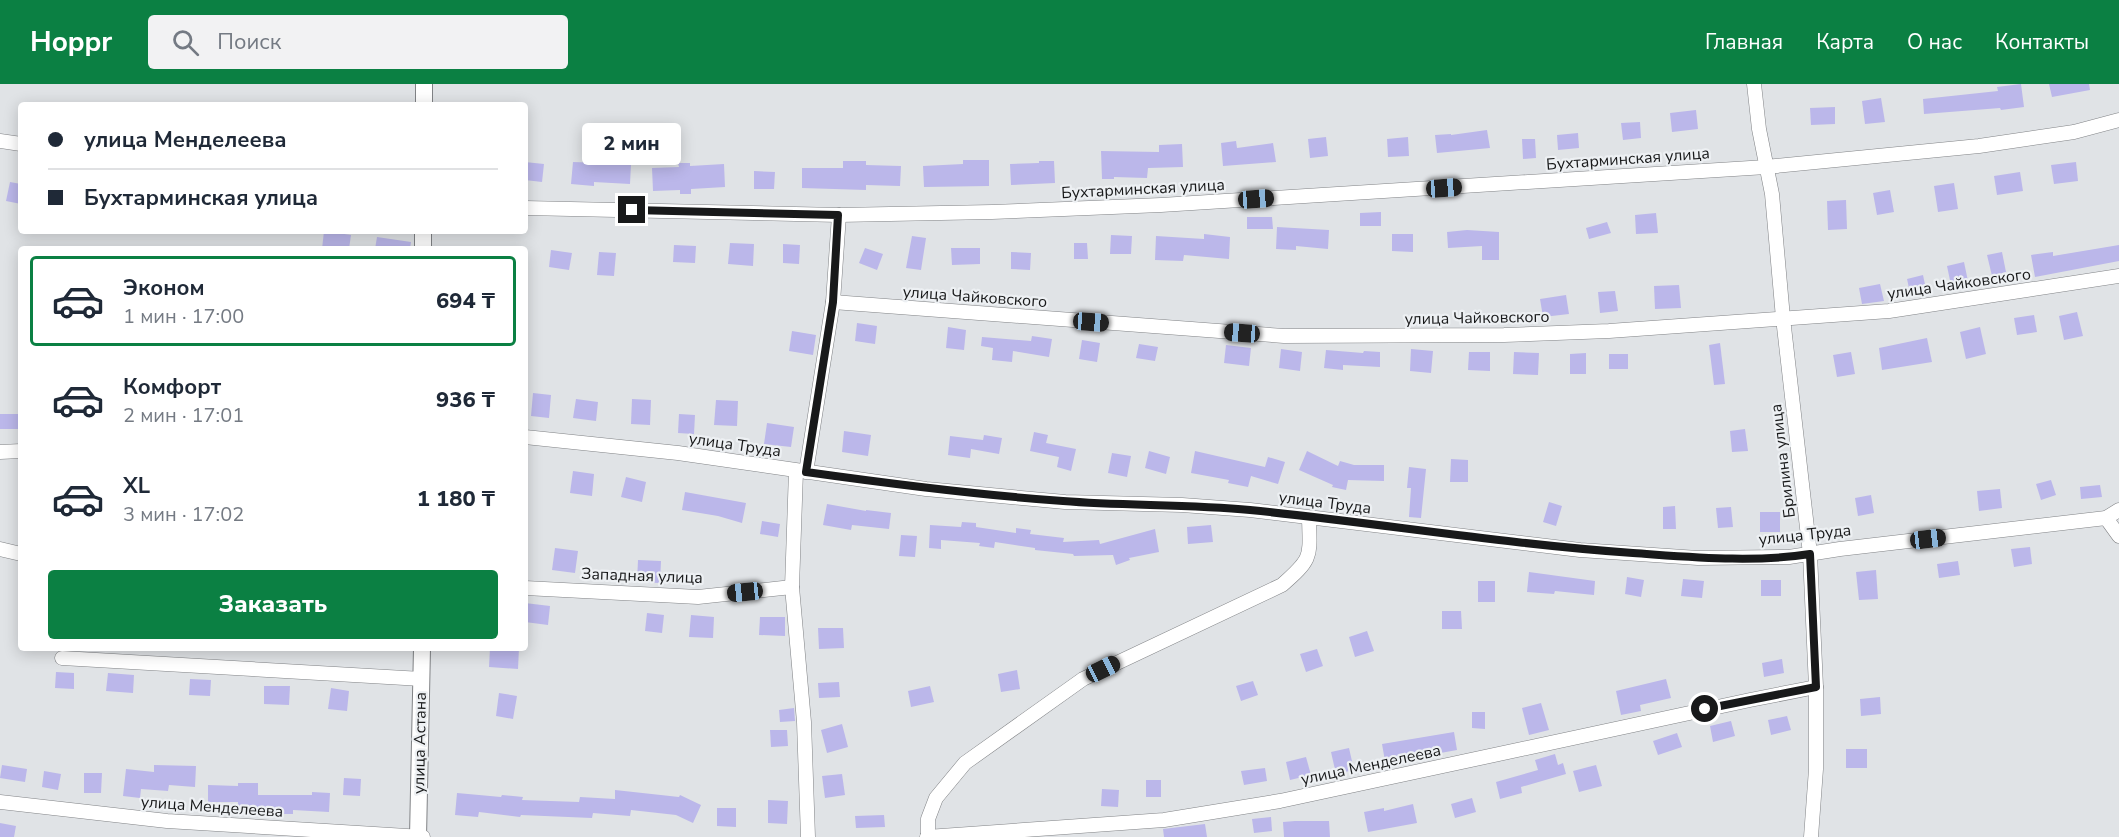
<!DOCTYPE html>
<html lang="ru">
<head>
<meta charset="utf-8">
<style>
	body { margin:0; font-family:"Nunito Sans",sans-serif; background:#f2f2f3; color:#1f2937; height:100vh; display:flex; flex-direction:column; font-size:22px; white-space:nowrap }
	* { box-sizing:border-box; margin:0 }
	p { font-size:20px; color:#747a83 }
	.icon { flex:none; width:33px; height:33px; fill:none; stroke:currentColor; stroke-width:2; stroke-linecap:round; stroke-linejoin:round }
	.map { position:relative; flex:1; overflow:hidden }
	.drawer { position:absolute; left:18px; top:162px; width:510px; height:405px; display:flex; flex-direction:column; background:#fff; border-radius:6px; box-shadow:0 3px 15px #0003 }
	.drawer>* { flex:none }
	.top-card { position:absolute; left:18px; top:18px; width:510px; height:132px; border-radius:6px; box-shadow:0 3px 15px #0003; display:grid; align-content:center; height:132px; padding:0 30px; background:#fff }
	.end { position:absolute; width:27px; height:27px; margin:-14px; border:8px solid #18191a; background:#fff; box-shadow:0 0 0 3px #fff }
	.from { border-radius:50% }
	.bubble { position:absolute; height:42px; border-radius:6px; background:#fff; box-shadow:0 3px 15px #0003; font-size:20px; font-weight:800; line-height:42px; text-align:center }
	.car { position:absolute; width:18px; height:36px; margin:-18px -9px; border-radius:8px; box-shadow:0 0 4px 2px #0007; background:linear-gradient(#222 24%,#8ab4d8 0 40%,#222 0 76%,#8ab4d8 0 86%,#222 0) }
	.top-card b { display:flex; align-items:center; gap:21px; height:57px; font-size:22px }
	.top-card b+b { border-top:2px solid #e0e1e3 }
	.top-card i { width:15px; height:15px; background:#1f2937 }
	ul { padding:10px 0 0; list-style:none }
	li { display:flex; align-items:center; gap:18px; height:90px; margin:0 12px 9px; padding:0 18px; border:3px solid transparent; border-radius:6px }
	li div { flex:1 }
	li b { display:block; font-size:22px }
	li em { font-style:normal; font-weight:800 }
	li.selected { border-color:#0b8043 }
	li>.icon { width:54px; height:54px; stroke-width:1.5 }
	.action { display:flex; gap:12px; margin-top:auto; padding:12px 30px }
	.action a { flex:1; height:69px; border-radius:6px; background:#0b8043; color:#fff; font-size:24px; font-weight:800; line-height:69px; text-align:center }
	header { display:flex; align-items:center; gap:36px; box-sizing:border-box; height:84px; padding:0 30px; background:#0b8043; color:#fff }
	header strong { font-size:28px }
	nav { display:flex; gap:33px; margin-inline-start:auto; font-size:21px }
	.search { width:420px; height:54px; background:#f2f2f3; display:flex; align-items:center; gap:15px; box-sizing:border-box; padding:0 21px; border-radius:6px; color:#747a83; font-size:22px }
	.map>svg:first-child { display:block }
	.building { fill:#bbb7ea }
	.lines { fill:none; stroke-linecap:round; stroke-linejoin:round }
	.minor-casing { stroke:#818386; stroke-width:15 }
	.tertiary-casing { stroke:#818386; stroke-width:18 }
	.minor { stroke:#fff; stroke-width:14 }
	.tertiary { stroke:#fff; stroke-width:16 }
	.route { stroke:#18191a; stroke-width:8 }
	.labels { text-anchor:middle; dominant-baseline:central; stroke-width:4.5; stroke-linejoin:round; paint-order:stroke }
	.street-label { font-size:16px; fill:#18191a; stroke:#edf0f3 }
</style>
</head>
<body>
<header>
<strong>Hoppr</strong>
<div class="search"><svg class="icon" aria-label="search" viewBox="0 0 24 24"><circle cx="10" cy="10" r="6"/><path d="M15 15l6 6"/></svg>Поиск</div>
<nav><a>Главная</a><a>Карта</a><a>О нас</a><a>Контакты</a></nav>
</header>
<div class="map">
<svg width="2119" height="753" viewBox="0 0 2119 753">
	<rect width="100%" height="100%" fill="#e0e3e6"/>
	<g class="building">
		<polygon points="2021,0 2024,23 2001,26 2000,24 1924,30 1923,15 1998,7 1997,3"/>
		<polygon points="2049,0 2089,0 2090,6 2052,13"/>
		<polygon points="1881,14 1885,38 1865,40 1862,17"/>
		<polygon points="1835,23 1835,40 1811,41 1810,24"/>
		<polygon points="1696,26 1698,45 1672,48 1670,29"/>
		<polygon points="1640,38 1641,54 1623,56 1621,39"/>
		<polygon points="1487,46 1490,64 1437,69 1435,51 1451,50 1451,51"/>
		<polygon points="1578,49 1579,64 1558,66 1557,51"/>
		<polygon points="1326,53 1328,72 1310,74 1308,55"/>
		<polygon points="1408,53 1409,72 1388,73 1387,55"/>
		<polygon points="1522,55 1535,55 1536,74 1523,75"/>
		<polygon points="1236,57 1237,64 1273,59 1276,78 1223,82 1221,59"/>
		<polygon points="1182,60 1183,83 1148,84 1147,94 1114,93 1114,95 1102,95 1101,67 1159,68 1159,61"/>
		<polygon points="963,76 989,76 989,102 924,103 923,82 963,80"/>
		<polygon points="843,77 866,77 866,81 901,82 900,102 866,101 866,106 802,104 802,84 843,84"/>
		<polygon points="1039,77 1054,77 1055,99 1011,101 1010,80 1039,79"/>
		<polygon points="525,78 544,80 542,98 525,96"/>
		<polygon points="573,78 631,80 630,100 594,98 594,102 571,100"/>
		<polygon points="2076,78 2078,97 2054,100 2051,81"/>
		<polygon points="678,79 690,79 690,82 724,80 725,103 691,105 691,110 680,110 680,106 653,107 652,84 679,83"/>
		<polygon points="754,87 775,88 774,105 754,105"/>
		<polygon points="2020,88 2023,107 1997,111 1994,92"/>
		<polygon points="10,98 21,100 21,120 6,117"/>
		<polygon points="1954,99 1958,125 1938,128 1934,102"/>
		<polygon points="1890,106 1894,128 1877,131 1873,109"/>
		<polygon points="1846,116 1847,145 1828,146 1827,117"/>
		<polygon points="1381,128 1381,142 1360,142 1360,129"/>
		<polygon points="1656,129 1658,149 1636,150 1635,131"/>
		<polygon points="1247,133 1272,133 1273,145 1247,145"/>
		<polygon points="1607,138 1611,149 1589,155 1586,144"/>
		<polygon points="1277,143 1329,146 1328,165 1296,162 1296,166 1276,165"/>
		<polygon points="1467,146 1499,148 1499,176 1482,176 1482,162 1448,164 1447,148"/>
		<polygon points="324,147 351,151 349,165 322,165"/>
		<polygon points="1204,150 1230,153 1229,175 1184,171 1183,177 1155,176 1156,152 1204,155"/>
		<polygon points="1392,150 1413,150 1413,168 1392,167"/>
		<polygon points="1111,151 1132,152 1131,170 1110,170"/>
		<polygon points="912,152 926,154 921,186 906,184"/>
		<polygon points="377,153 411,158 410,165 375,165"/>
		<polygon points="730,159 754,160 753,182 728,180"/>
		<polygon points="1074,159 1087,159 1088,175 1074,175"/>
		<polygon points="783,160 800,161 799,180 783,179"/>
		<polygon points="674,161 696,162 695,179 673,178"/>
		<polygon points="2119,161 2119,177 2035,193 2031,171 2053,168 2053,172"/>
		<polygon points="865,164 883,170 877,186 859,179"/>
		<polygon points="951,164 980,164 980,180 952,181"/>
		<polygon points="551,166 572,169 569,186 549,183"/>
		<polygon points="599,168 616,169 614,192 597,191"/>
		<polygon points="1011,168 1031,169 1030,186 1011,185"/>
		<polygon points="2002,168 2006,188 1992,192 1987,171"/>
		<polygon points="1964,178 1969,202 1952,206 1947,182"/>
		<polygon points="1923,191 1927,210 1911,213 1907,195"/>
		<polygon points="1880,200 1884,217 1862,220 1859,204"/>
		<polygon points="1679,201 1681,224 1655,225 1654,202"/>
		<polygon points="1615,207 1618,227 1600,229 1598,208"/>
		<polygon points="1566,211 1569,230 1543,233 1540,215"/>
		<polygon points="2077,228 2083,252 2064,256 2059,232"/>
		<polygon points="2034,231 2037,248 2017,251 2014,234"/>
		<polygon points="857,239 877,242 875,260 855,257"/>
		<polygon points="948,243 966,246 964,266 946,264"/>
		<polygon points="1980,243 1986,270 1966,275 1960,248"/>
		<polygon points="792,247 816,251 813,271 789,267"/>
		<polygon points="1032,252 1052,255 1049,273 1013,267 1012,278 992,276 993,264 981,262 982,253 1031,257"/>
		<polygon points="1927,254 1932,278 1882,286 1879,264"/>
		<polygon points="1082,256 1100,259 1097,278 1079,275"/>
		<polygon points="1720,259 1725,300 1714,301 1709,261"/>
		<polygon points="1139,260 1158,263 1155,277 1136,274"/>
		<polygon points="1226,261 1251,264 1249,282 1224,279"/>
		<polygon points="1281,265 1302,268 1300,287 1279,284"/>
		<polygon points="1411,265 1433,267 1431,289 1410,287"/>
		<polygon points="1326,266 1363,269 1364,267 1380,268 1380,283 1343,281 1343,286 1324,284"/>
		<polygon points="1469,268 1490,268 1490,287 1468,286"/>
		<polygon points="1514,268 1539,269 1538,291 1513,290"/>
		<polygon points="1851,268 1855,290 1837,293 1833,271"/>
		<polygon points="1586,269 1586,290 1570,290 1570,270"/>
		<rect x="1609" y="270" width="19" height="15"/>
		<polygon points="533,309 551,311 549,334 531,332"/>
		<polygon points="576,315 598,318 596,337 573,334"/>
		<polygon points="632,315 651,316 650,341 631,340"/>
		<polygon points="716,316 738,317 737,342 714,341"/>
		<rect x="0" y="330" width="20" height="15"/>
		<polygon points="679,330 695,331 694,350 678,349"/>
		<polygon points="767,339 794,343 791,363 764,360"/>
		<polygon points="1745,345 1748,367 1732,368 1730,347"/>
		<polygon points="844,347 871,351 868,372 842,368"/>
		<polygon points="1034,348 1048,351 1046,359 1076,365 1071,387 1057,383 1059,373 1030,367"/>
		<polygon points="984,351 1002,354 999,370 971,365 970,374 948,371 950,352 983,356"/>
		<polygon points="1149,367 1170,373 1166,390 1145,384"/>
		<polygon points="1195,367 1265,383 1268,373 1285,378 1278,400 1251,392 1248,403 1228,399 1229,396 1191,389"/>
		<polygon points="1307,367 1338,382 1340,377 1354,381 1384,381 1384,397 1348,396 1346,406 1332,403 1333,401 1299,386"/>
		<polygon points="1112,369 1131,372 1127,393 1108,389"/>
		<polygon points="1451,375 1468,376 1468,398 1450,398"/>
		<polygon points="1409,383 1426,385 1421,434 1409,433 1411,404 1407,404"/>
		<polygon points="573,387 594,390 592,412 570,409"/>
		<polygon points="626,393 646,398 642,418 621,413"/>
		<polygon points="2051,396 2056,411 2041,416 2036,400"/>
		<polygon points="2100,401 2102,413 2081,415 2080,403"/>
		<polygon points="2000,405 2002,424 1979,427 1977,407"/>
		<polygon points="685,408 746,419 742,439 718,432 682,426"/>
		<polygon points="1871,411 1874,429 1858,432 1855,414"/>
		<polygon points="1549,418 1562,422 1556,442 1543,438"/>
		<polygon points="827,420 866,427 866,426 891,429 889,445 852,441 851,446 823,441"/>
		<polygon points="1675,422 1676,445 1663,445 1663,423"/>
		<polygon points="1731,423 1733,443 1718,444 1716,424"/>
		<rect x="1760" y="428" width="20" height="20"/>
		<polygon points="762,437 780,440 778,453 760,450"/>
		<polygon points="962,438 976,439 976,443 1016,449 1016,444 1031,446 1030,450 1064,454 1063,458 1099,456 1100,460 1155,445 1159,468 1129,474 1130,476 1116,481 1113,471 1074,472 1073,470 1035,466 1035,464 995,458 994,464 979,462 980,459 941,456 941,465 929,464 930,441 961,443"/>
		<polygon points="1211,441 1213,458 1188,460 1187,443"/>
		<polygon points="901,451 917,452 915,473 899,472"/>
		<polygon points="2030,463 2032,480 2014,483 2011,465"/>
		<polygon points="555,464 578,467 575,489 552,486"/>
		<polygon points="638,476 661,477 660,499 637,498"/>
		<polygon points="1958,477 1960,491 1939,494 1937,480"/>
		<polygon points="1876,486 1878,515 1859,516 1856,488"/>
		<polygon points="1529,488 1595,497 1594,511 1555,507 1554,510 1527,508"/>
		<polygon points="1627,493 1644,496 1641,513 1625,510"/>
		<polygon points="1683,495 1704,497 1702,514 1681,512"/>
		<rect x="1761" y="496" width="20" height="16"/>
		<rect x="1478" y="497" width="17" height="21"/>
		<polygon points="525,519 550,522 548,541 525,538"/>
		<polygon points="1442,527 1461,527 1462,545 1442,545"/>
		<polygon points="647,529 664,531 662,549 645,547"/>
		<polygon points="691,531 714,533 713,554 689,553"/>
		<polygon points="760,533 785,533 785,552 759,551"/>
		<polygon points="818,544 843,544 844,564 819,565"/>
		<polygon points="1367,547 1374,567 1355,573 1349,553"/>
		<polygon points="490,564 519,564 518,585 489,583"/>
		<polygon points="1317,565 1323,582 1306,588 1300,570"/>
		<polygon points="1782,575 1784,589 1764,593 1762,579"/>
		<polygon points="1017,586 1020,605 1001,608 998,590"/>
		<polygon points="56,588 74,589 74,605 55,604"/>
		<polygon points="108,589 134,591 133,609 106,607"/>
		<polygon points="190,595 211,596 210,612 189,611"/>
		<polygon points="1666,595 1671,614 1640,621 1641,627 1621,631 1616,607"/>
		<polygon points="1253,597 1258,611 1241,617 1236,602"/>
		<polygon points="839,598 840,613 819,614 818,599"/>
		<polygon points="264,602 290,602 289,621 264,620"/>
		<polygon points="930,602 934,618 911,623 908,607"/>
		<polygon points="331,604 349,607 347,627 328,625"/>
		<polygon points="499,609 517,612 513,635 496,632"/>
		<polygon points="1880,613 1881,630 1861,632 1860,615"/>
		<polygon points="1541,619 1549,646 1529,651 1522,624"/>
		<polygon points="794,624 795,637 780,638 779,626"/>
		<polygon points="1472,628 1485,628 1485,645 1472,644"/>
		<polygon points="1787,632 1791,646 1771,651 1768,636"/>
		<polygon points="1731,637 1735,652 1713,658 1710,642"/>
		<polygon points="842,640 848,663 827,669 821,646"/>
		<polygon points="770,646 787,646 788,662 771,663"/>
		<polygon points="1454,648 1457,666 1435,670 1434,668 1385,677 1382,660"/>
		<polygon points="1677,649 1682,663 1658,671 1653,657"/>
		<polygon points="1349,664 1354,686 1336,690 1331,668"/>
		<rect x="1846" y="665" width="21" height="19"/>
		<polygon points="1555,670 1558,681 1563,679 1566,690 1521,703 1522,709 1500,715 1496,698 1538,686 1535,676"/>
		<polygon points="1306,673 1311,691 1290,696 1286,678"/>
		<polygon points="2,681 27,685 25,698 0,694"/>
		<polygon points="154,681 196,682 195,703 169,701 168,707 141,705 140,714 123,712 126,685 154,688"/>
		<polygon points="1596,681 1602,702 1579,708 1573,687"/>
		<polygon points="1265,684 1267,697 1244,701 1241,687"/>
		<polygon points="44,687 61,690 58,706 42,703"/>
		<polygon points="84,689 102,689 101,709 84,709"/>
		<polygon points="842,690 845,711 825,714 822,692"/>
		<polygon points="344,694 361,695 360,712 343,711"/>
		<rect x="1146" y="696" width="15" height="17"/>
		<polygon points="238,699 258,699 258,711 312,711 312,708 330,709 329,728 293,726 293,730 274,730 274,724 238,724 238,718 208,718 208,701 238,702"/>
		<polygon points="1102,705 1119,706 1118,723 1101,722"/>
		<polygon points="615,706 679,713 680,711 701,721 693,739 676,731 631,726 630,732 593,729 592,734 521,731 520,733 479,728 478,733 455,731 457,709 501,713 502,711 523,713 522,716 579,718 580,713 615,715"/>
		<polygon points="1472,714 1476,728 1455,734 1451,720"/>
		<polygon points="768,716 788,717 787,740 768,739"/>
		<polygon points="1413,720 1417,739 1368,748 1364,728 1384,724 1384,727"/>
		<polygon points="717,724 736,724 736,743 717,742"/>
		<polygon points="884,731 885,743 856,744 855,732"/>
		<polygon points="1271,733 1272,747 1254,749 1252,735"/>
		<polygon points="1295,737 1329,737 1330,753 1284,753 1283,738"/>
		<polygon points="0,739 16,742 14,753 0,753"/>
		<polygon points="1205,740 1207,753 1164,753 1163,745"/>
	</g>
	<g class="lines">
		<defs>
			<g id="minor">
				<polyline points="1754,0 1759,45 1772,110 1783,234 1810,470 1816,603 1816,685 1811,753"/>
				<polyline points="0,57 21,60"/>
				<polyline points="525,124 839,131 992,128 1161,121 1766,83 1979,62 2074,48 2119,36"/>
				<polyline points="833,218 1284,252 1504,251 1609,247 1889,227 2119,192"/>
				<polyline points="525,353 678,369 926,405 1065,418 1182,421 1250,426 1580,466 1698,474 1789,473 1840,465 2106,434 2119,426"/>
				<polyline points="0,368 21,367"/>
				<polyline points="796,387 792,503 804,638 808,753"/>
				<polyline points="806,388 833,218 839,131"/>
				<polyline points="2106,434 2119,452"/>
				<polyline points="0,465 21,470"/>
				<polyline points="525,504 698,513 792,503"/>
				<polyline points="62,574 422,595"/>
				<polyline points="0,718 167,737 423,753"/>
				<polyline points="927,753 1164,736 1280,717 1750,616 1816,603"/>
				<path d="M928,753V735L936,714L965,679L1083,595L1282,501C1313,474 1310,473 1309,434"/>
			</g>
			<g id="tertiary">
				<polyline points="424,0 424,21"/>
				<polyline points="423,165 423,147"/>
				<polyline points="418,753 422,564"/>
			</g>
		</defs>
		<use href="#minor" class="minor-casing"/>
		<use href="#tertiary" class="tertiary-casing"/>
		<use href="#minor" class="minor"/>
		<use href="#tertiary" class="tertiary"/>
	</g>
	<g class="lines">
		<path class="route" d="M632,126L838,131L833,218L806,388C892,400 977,411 1063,417C1125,422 1188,420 1250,426C1378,439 1505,460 1633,469C1692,473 1753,479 1810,470L1816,603L1705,625"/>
	</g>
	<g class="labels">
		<g class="street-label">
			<text transform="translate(1628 75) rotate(-4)">Бухтарминская улица</text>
			<text transform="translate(1143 105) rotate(-3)">Бухтарминская улица</text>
			<text transform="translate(1959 200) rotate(-8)">улица Чайковского</text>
			<text transform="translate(975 213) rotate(4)">улица Чайковского</text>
			<text transform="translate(1477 234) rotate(-1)">улица Чайковского</text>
			<text transform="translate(735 361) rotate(8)">улица Труда</text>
			<text transform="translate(1783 377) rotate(-97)">Брилина улица</text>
			<text transform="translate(1325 419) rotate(7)">улица Труда</text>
			<text transform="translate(1805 451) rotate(-6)">улица Труда</text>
			<text transform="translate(642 492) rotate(2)">Западная улица</text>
			<text transform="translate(420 659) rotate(-89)">улица Астана</text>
			<text transform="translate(1371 681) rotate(-12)">улица Менделеева</text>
			<text transform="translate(212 723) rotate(4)">улица Менделеева</text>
		</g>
	</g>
</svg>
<i class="end from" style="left:1705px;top:625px"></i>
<i class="end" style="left:632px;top:126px"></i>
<div class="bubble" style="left:582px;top:39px;width:99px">2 мин</div>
<i class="car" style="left:1444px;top:104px;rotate:86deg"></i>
<i class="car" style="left:1256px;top:115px;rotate:86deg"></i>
<i class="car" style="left:1091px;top:238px;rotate:94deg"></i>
<i class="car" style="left:1242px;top:249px;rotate:274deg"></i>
<i class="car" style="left:1928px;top:455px;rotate:83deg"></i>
<i class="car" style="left:745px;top:508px;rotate:264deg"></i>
<i class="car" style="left:1103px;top:585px;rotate:64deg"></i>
<div class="top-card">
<b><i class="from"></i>улица Менделеева</b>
<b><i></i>Бухтарминская улица</b>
</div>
<section class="drawer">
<ul>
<li class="selected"><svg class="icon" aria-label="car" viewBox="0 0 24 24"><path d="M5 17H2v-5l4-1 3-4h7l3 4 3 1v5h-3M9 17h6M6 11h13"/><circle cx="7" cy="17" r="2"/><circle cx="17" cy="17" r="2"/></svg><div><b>Эконом</b><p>1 мин · 17:00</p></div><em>694 ₸</em></li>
<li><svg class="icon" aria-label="car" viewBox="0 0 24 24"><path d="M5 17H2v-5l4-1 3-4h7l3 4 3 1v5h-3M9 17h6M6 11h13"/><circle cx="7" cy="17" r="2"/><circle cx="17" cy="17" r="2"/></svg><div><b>Комфорт</b><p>2 мин · 17:01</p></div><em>936 ₸</em></li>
<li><svg class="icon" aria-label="car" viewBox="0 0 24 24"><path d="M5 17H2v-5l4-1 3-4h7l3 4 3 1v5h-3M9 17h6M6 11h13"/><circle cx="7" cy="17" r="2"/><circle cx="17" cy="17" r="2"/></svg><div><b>XL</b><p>3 мин · 17:02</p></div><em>1 180 ₸</em></li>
</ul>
<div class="action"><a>Заказать</a></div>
</section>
</div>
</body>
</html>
